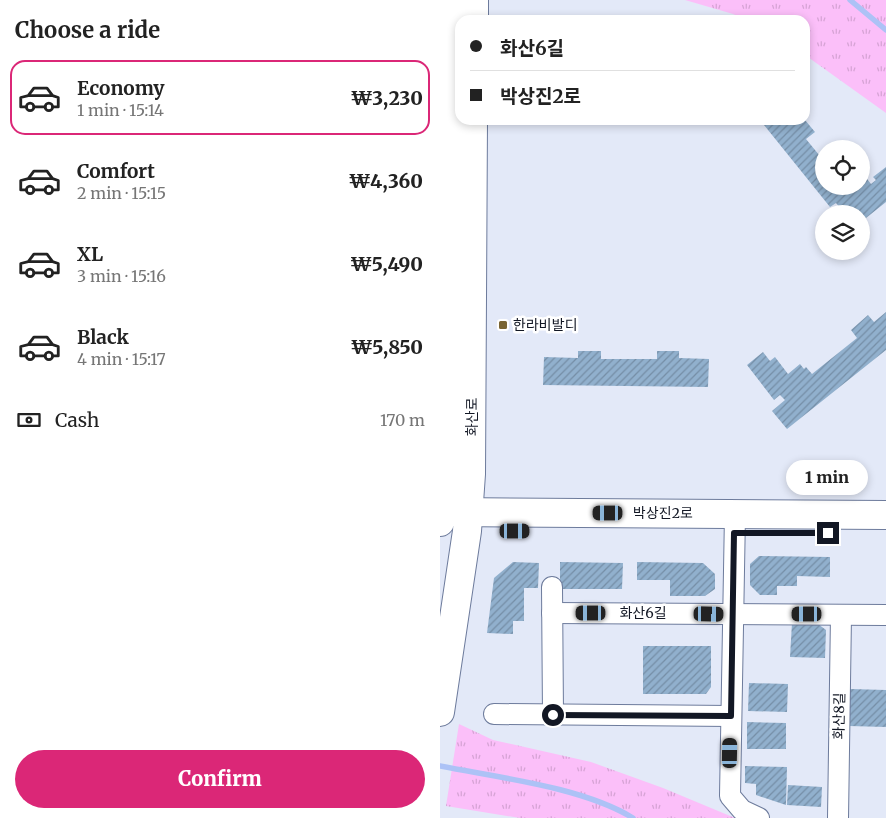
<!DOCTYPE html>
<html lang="en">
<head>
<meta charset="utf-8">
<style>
	body { margin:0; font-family:Merriweather,"Noto Sans KR",serif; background:#f6f6f6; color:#222; height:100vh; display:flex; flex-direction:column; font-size:19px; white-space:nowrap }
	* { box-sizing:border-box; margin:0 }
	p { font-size:16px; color:#767676 }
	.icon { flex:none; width:28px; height:28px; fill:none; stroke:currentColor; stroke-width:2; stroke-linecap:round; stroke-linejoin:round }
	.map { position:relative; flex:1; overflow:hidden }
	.panel { display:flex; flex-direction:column; background:#fff; width:440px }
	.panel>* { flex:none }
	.guide { position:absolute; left:15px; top:15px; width:355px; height:110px; border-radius:15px; box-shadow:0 2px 8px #0003; display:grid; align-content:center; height:110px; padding:0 15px; background:#fff }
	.fabs { position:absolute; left:375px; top:140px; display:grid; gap:10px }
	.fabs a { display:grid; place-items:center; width:55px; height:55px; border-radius:50%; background:#fff; box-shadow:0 2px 8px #0003; font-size:25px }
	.end { position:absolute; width:22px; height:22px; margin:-11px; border:6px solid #121724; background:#fff; box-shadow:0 0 0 2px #fff }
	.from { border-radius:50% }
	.bubble { position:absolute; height:35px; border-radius:18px; background:#fff; box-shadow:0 2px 8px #0003; font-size:16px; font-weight:800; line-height:35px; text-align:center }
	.car { position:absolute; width:15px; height:30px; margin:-15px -8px; border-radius:6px; box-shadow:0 0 4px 1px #0007; background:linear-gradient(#222 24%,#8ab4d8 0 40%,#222 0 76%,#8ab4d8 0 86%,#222 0) }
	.guide b { display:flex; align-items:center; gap:18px; height:48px; font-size:19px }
	.guide b+b { border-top:1px solid #e0e0e0 }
	.guide i { width:12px; height:12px; background:#222 }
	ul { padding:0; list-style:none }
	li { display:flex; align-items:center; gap:15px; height:75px; margin:0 10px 8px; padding:0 5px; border:2px solid transparent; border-radius:15px }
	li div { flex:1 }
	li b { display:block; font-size:19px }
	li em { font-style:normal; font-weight:800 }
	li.selected { border-color:#db2777 }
	li>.icon { width:45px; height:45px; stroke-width:1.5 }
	h2 { padding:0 15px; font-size:22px; line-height:60px }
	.pay { display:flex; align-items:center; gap:12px; height:55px; padding:0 15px; font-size:19px }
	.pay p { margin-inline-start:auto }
	.cta { display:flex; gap:10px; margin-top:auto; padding:10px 15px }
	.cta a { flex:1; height:58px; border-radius:30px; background:#db2777; color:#fff; font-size:20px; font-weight:800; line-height:58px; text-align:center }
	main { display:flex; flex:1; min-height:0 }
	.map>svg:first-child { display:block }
	.park { fill:url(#park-tufts) }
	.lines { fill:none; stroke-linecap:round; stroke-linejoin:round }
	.stream { stroke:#adc2f6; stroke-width:5.5 }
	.building { fill:url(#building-hatch) }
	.street-casing { stroke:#6d7b9c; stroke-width:22 }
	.secondary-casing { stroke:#6d7b9c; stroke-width:30 }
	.street { stroke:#fff; stroke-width:20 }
	.secondary { stroke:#fff; stroke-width:28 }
	.route { stroke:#121724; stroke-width:6 }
	.poi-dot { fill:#796433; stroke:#fff; stroke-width:2 }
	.labels { text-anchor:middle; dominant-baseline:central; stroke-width:5; stroke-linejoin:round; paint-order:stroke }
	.poi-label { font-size:14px; fill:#121724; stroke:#fff; text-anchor:start }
	.street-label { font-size:14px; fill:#121724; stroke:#fff }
</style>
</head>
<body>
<main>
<section class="panel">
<h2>Choose a ride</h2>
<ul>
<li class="selected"><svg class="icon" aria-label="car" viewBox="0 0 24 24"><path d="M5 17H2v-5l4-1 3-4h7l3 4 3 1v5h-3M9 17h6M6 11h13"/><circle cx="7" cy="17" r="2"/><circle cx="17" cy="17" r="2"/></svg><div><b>Economy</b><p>1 min · 15:14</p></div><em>₩3,230</em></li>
<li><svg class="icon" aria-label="car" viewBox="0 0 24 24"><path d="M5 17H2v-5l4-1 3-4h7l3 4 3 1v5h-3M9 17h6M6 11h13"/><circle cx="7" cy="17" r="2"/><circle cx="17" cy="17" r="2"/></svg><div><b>Comfort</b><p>2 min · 15:15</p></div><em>₩4,360</em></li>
<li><svg class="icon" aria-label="car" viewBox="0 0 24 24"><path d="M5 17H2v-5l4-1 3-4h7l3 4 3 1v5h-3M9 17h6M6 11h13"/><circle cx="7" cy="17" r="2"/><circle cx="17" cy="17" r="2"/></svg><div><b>XL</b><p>3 min · 15:16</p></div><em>₩5,490</em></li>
<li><svg class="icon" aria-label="car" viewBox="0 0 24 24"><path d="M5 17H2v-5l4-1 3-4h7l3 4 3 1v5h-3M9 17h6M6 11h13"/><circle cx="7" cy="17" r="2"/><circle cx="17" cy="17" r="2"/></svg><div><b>Black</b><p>4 min · 15:17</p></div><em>₩5,850</em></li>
</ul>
<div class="pay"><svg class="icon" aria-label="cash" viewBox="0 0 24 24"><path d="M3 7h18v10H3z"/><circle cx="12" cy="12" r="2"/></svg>Cash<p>170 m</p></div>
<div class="cta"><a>Confirm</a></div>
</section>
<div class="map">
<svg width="446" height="818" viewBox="0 0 446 818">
	<defs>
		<pattern id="park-tufts" width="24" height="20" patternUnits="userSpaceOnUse" patternTransform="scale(1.25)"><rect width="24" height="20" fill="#fbbff9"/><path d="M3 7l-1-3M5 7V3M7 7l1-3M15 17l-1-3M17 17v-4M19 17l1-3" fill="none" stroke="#d6a3d5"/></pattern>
		<pattern id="building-hatch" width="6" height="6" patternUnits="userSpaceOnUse" patternTransform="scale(1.25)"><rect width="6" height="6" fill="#91b0cd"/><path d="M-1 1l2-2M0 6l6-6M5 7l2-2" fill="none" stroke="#758ea6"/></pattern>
	</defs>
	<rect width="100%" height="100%" fill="#e3e9f8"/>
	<g class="park">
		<polygon points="245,0 446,0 446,113 365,55 365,20 307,20 293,14"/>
		<polygon points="19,724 53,740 151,762 223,788 295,818 80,818 6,806"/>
	</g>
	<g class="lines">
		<g class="stream">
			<polyline points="410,0 446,30"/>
			<path d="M0,766C60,778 142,787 193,818"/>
		</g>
	</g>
	<g class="building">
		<polygon points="320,120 365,120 375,132 366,139 384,161 384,186 421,186 421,178 424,175 431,184 436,180 433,177 446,167 446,202 421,222 421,214 395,214 401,209 396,203 390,207"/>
		<polygon points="446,312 446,350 347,429 332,411 345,400 340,395 334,400 307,365 323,352 330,361 335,357 348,374 360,364 364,369 366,367 372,374 417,338 411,330 428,315 434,322"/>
		<polygon points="138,351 161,351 161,359 217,359 217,351 239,351 239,358 269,359 268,387 103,385 104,357 138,358"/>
		<polygon points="319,556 390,557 390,577 357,576 357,586 337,586 337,595 320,595 310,585 310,564"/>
		<polygon points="73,562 99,563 98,588 84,588 84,621 73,621 73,634 47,633 54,578"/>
		<polygon points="120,562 183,563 182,589 120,589"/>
		<polygon points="197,562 263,563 275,574 275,589 265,596 230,596 230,580 197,580"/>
		<polygon points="352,623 378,624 386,630 385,658 350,657"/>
		<polygon points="203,646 271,646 271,687 266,694 203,694"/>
		<polygon points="309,683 348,684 347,712 308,711"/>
		<polygon points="410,689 446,690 446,727 409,726"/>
		<polygon points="307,722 346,723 346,749 307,749"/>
		<polygon points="305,766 347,767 346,805 316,795 316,784 305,783"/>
		<polygon points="348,785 382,787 381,807 347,805"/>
	</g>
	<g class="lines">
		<defs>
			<g id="street">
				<polyline points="295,514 290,796 302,810 319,818"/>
				<polyline points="112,587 113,715"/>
				<polyline points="112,613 446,615"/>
				<polyline points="54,714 291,716"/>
				<polyline points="398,818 401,615"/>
			</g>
			<g id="secondary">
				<polyline points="34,20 34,0"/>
				<polyline points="10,512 446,515"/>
				<polyline points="0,522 4,474 7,0"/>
				<polyline points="0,712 27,531 31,474 33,120"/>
			</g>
		</defs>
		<use href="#street" class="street-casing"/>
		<use href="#secondary" class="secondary-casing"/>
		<use href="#street" class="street"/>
		<use href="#secondary" class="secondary"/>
	</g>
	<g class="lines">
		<polyline class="route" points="113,715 291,716 294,533 388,533"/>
	</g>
	<rect class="poi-dot" x="58" y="320" width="10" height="10" rx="2.5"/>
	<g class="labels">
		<g class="poi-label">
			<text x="73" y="325">한라비발디</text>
		</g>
		<g class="street-label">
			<text transform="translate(32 417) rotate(-90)">화산로</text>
			<text x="223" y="513">박상진2로</text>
			<text x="203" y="613">화산6길</text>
			<text transform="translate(399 716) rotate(-89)">화산8길</text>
		</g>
	</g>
</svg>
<div class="fabs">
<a><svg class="icon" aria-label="locate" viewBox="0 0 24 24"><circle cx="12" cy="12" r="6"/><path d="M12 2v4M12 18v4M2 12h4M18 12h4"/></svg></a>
<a><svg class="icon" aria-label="layers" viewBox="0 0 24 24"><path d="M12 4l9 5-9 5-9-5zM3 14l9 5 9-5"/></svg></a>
</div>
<i class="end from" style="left:113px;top:715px"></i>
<i class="end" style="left:388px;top:533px"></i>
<div class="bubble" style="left:346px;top:460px;width:82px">1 min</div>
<i class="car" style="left:168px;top:513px;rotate:270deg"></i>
<i class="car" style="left:75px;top:531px;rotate:90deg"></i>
<i class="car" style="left:151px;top:613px;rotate:270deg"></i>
<i class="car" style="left:269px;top:614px;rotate:91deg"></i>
<i class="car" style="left:367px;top:614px;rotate:270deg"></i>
<i class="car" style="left:290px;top:753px;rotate:1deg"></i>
<div class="guide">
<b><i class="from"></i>화산6길</b>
<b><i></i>박상진2로</b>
</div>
</div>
</main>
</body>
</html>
